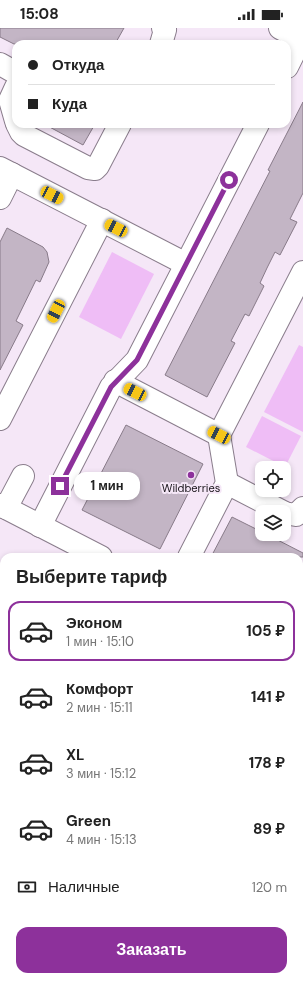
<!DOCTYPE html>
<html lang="ru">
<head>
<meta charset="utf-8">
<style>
	body { margin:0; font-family:"DM Sans",sans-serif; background:#f6f6f6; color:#222; height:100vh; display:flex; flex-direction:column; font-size:15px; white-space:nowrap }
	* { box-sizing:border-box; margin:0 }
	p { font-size:13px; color:#767676 }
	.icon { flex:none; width:22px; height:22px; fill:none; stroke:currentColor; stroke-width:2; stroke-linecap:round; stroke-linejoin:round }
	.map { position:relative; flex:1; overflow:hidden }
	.drawer { position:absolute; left:0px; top:525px; width:303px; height:428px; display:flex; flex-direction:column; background:#fff; border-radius:12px 12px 0 0; box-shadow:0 2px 6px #0003 }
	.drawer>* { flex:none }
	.banner { position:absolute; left:12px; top:12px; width:279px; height:88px; border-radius:12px; box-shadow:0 2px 6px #0003; display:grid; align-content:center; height:88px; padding:0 16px; background:#fff }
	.buttons { position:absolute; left:255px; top:433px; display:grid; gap:8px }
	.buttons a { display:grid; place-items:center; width:36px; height:36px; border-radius:8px; background:#fff; box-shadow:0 2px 6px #0003; font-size:20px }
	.end { position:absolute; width:18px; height:18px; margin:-9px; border:5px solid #8d319b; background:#fff; box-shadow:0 0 0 2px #fff }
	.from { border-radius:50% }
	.bubble { position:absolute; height:28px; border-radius:12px; background:#fff; box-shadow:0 2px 6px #0003; font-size:13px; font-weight:700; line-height:28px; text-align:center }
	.car { position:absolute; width:12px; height:24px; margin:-12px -6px; border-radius:5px; box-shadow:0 0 3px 1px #0007; background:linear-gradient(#f5c518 24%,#345 0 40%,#f5c518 0 76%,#345 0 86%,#f5c518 0) }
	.banner b { display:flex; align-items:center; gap:14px; height:38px; font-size:15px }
	.banner b+b { border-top:1px solid #e0e0e0 }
	.banner i { width:10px; height:10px; background:#222 }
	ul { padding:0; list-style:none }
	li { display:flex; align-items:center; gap:12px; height:60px; margin:0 8px 6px; padding:0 8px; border:2px solid transparent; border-radius:12px }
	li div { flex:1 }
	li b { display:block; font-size:15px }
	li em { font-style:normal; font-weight:700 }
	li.active { border-color:#8d319b }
	li>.icon { width:36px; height:36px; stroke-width:1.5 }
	h2 { padding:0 16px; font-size:18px; line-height:48px }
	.pay { display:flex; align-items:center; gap:10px; height:44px; padding:0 16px; font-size:15px }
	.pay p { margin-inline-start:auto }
	.primary-button { display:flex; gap:8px; margin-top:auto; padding:8px 16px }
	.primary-button a { flex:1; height:46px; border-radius:12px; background:#8d319b; color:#fff; font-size:16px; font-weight:700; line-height:46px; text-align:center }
	.status { display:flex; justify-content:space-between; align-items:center; height:28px; padding:0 20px; background:#fff; direction:ltr }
	.status svg { height:11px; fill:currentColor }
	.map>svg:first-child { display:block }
	.green { fill:#efbdf6 }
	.building { fill:#c3b5c5; stroke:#887b89 }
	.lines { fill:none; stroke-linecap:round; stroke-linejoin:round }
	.minor-casing { stroke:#8a7d8c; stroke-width:24 }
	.minor { stroke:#fff; stroke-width:22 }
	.route { stroke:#8d319b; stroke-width:5 }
	.poi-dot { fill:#8d319b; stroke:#f5e7f7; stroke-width:1.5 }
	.labels { text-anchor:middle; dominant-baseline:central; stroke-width:4; stroke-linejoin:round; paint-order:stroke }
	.poi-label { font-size:11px; fill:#161217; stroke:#f5e7f7 }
</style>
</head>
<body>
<div class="status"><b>15:08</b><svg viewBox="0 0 49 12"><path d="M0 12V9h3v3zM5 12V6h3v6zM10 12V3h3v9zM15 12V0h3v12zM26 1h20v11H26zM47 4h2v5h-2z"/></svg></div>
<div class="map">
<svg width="303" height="953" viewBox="0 0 303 953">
	<rect width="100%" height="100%" fill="#f5e7f7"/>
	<g class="green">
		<polygon points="112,224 154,246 121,311 79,289"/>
		<polygon points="299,317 303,319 303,404 264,384"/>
		<polygon points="262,388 301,408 285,439 246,419"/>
	</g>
	<g class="building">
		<polygon points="0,0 124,0 115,16 14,16 0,9"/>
		<polygon points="303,74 303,165 290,191 297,194 280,227 275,224 267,240 260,255 264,258 249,288 245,286 231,313 235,315 207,369 165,347 270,143 268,142"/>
		<polygon points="44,96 95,96 83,117"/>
		<polygon points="7,200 43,219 47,224 49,234 40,254 36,252 16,293 23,297 0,342 0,214"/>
		<polygon points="126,397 203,436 160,521 82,482"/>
		<polygon points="232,489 262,504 262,506 266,506 303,525 303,529 211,529"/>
	</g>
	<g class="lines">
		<defs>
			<g id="minor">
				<polyline points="280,0 303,12"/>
				<polyline points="161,16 165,2 163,0"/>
				<polyline points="0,36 16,45"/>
				<polyline points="287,39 301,11"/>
				<polyline points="16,59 10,72 16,93"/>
				<polyline points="17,96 21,104 24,107 88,140 95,141 98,138 120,96"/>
				<polyline points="0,140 186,236"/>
				<polyline points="0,170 12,146"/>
				<polyline points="115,353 219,407"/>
				<polyline points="0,391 102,192"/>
				<polyline points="227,455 283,484"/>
				<polyline points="0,477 101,529"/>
				<polyline points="6,480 23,448"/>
				<polyline points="284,485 296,487 303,480"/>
				<polyline points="40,498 111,359 137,332 258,96"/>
				<polyline points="189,529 227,455 219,407 303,244"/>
				<polyline points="299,631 303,633"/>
				<polyline points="0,827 4,819"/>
				<polyline points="196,949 203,953"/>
				<polyline points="148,953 151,949"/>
			</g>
		</defs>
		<use href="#minor" class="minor-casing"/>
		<use href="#minor" class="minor"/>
	</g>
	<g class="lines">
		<polyline class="route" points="60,458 111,359 137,332 229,152"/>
	</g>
	<circle class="poi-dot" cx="191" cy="447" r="4"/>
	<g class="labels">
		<g class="poi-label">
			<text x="191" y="460">Wildberries</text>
		</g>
	</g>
</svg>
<div class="buttons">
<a><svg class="icon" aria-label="locate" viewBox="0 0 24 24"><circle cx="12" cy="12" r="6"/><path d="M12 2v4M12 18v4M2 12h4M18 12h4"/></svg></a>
<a><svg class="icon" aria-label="layers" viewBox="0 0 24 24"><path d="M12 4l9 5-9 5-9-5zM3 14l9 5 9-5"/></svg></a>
</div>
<i class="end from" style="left:229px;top:152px"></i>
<i class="end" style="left:60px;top:458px"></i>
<div class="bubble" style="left:74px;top:444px;width:66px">1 мин</div>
<i class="car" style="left:52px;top:167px;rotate:117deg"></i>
<i class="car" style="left:116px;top:200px;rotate:297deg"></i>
<i class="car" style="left:56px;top:283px;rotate:207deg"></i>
<i class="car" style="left:135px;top:364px;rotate:297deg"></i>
<i class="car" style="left:219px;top:407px;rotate:297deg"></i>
<div class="banner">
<b><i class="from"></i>Откуда</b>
<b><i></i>Куда</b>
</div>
<section class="drawer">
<h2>Выберите тариф</h2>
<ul>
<li class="active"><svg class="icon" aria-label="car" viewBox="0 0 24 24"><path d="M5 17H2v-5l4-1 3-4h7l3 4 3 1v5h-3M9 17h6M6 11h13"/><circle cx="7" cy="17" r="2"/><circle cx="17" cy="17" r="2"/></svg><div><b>Эконом</b><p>1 мин · 15:10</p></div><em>105 ₽</em></li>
<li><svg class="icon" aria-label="car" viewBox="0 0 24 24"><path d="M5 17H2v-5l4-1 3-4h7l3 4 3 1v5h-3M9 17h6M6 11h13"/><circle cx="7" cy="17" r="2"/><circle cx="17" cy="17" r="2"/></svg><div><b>Комфорт</b><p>2 мин · 15:11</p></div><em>141 ₽</em></li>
<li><svg class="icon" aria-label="car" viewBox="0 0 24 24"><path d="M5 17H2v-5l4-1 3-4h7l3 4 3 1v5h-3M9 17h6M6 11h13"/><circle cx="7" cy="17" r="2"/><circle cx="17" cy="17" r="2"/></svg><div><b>XL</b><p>3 мин · 15:12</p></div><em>178 ₽</em></li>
<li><svg class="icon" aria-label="car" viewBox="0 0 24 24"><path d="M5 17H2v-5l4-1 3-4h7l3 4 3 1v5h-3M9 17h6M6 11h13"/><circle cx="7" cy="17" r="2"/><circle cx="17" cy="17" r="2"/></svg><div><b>Green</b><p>4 мин · 15:13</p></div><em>89 ₽</em></li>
</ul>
<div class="pay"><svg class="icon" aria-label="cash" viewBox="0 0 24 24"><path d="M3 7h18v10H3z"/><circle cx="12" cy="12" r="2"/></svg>Наличные<p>120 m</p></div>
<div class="primary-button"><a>Заказать</a></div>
</section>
</div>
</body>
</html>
